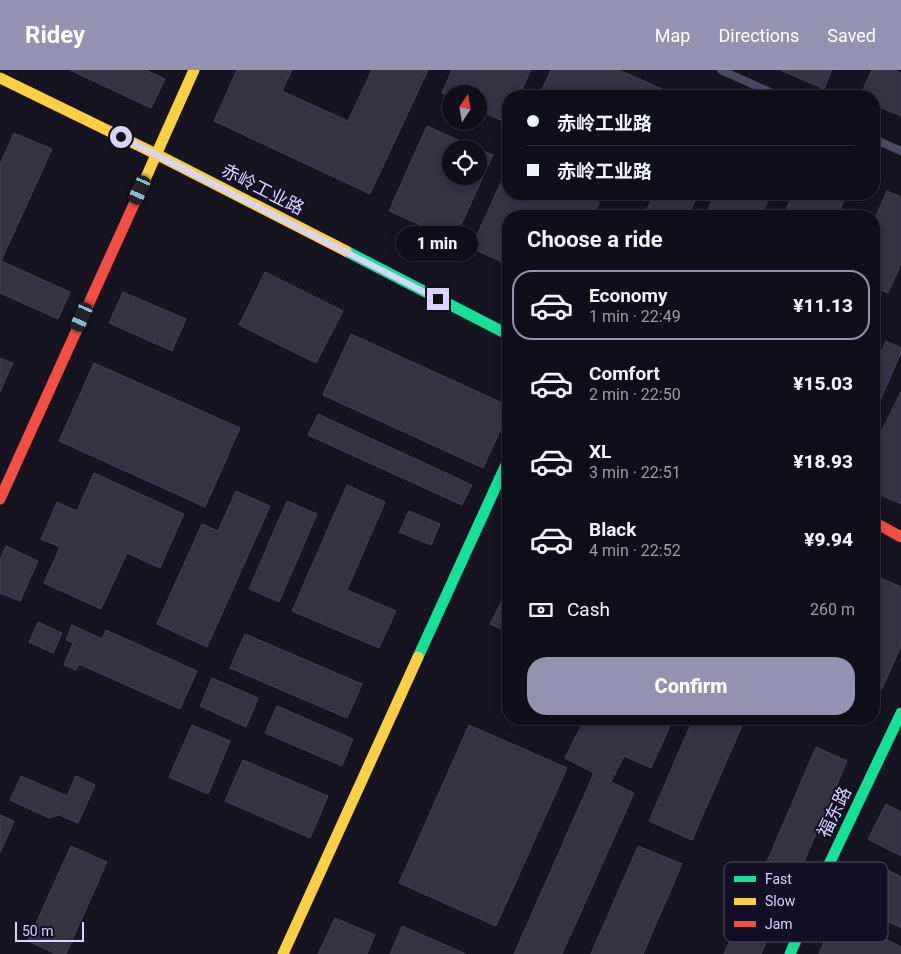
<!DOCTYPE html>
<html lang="en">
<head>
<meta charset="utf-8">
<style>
	body { margin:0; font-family:Roboto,"Noto Sans SC",sans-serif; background:#191822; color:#f1f3f6; height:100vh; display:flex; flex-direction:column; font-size:19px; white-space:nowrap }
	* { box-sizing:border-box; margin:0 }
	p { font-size:16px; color:#9c9ca2 }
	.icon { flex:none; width:28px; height:28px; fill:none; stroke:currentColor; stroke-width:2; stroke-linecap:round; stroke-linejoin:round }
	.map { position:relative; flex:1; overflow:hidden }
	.details { position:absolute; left:502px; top:140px; width:378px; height:515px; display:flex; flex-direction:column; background:#100f19; border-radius:20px; box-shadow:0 2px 8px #0003,0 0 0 1px #302f38 }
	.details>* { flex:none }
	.guide { position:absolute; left:502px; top:20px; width:378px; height:110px; border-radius:20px; box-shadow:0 2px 8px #0003,0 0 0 1px #302f38; display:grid; align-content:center; height:110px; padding:0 25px; background:#100f19 }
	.needle { width:32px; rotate:12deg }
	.controls { position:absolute; left:442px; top:15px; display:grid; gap:10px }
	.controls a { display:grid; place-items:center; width:45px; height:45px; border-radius:50%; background:#100f19; box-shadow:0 2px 8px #0003,0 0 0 1px #302f38; font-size:25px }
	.scale { position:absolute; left:15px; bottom:12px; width:69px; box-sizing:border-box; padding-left:5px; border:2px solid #d9d4ff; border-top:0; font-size:14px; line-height:18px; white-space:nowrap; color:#d9d4ff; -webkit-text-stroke:4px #130f26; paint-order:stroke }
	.end { position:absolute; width:22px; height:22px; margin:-11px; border:6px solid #d9d4ff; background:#111; box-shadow:0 0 0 2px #111 }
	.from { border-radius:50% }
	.bubble { position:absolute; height:35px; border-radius:18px; background:#100f19; box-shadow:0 2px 8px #0003,0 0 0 1px #302f38; font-size:16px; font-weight:800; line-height:35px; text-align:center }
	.car { position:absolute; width:15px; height:30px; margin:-15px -8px; border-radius:6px; box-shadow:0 0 4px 1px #0007; background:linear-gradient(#222 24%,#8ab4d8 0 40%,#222 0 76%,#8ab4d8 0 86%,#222 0) }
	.guide b { display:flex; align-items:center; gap:18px; height:48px; font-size:19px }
	.guide b+b { border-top:1px solid #302f38 }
	.guide i { width:12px; height:12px; background:#f1f3f6 }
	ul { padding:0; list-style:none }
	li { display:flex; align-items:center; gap:15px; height:70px; margin:0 10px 8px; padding:0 15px; border:2px solid transparent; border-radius:20px }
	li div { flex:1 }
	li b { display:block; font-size:19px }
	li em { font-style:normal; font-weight:800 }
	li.selected { border-color:#9591b1 }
	li>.icon { width:45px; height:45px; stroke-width:1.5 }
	h2 { padding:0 25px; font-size:22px; line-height:60px }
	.pay { display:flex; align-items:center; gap:12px; height:55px; padding:0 25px; font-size:19px }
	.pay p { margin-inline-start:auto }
	.action { display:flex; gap:10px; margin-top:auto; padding:10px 25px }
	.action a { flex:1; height:58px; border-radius:20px; background:#9591b1; color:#fff; font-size:20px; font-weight:800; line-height:58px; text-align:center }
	header { display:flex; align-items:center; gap:30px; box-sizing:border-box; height:70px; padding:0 25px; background:#9591b1; color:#fff }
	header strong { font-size:24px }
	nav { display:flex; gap:28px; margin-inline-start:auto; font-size:18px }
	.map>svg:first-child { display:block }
	.building { fill:#343243; stroke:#433f54 }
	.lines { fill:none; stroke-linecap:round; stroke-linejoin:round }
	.street { stroke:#4a4962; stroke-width:8 }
	.fast { stroke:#16e098; stroke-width:11 }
	.slow { stroke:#ffcf43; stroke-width:11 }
	.jam { stroke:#f24e42; stroke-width:11 }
	.route { stroke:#d9d4ff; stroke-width:6 }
	.labels { text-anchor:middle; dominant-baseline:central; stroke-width:4; stroke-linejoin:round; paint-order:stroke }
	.street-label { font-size:18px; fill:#d9d4ff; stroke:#130f26 }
	.key { fill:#130f26; stroke:#4e4a67; stroke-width:1 }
	.key-label { font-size:14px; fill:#d9d4ff }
</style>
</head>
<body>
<header>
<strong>Ridey</strong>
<nav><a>Map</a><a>Directions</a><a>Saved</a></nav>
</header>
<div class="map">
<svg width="901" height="884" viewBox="0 0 901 884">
	<rect width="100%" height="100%" fill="#161421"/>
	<g class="building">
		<polygon points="70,0 146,0 165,9 151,38"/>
		<polygon points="237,0 292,0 282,21 348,51 372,0 428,0 370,124 214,51"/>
		<polygon points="452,0 531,0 519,26 509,26 509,49 507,53 479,40 479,24 451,24 451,28 442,23"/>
		<polygon points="551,0 619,0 678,26 539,26"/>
		<polygon points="780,0 832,0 824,19"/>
		<polygon points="872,0 893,0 901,3 901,46 874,35 874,26 860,26"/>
		<polygon points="427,56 478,79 451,79 451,106 479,106 479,79 493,85 454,170 389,141"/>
		<polygon points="14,63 52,79 1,191 70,222 58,249 0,223 0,94"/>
		<polygon points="509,95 509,124 579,124 599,133 593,146 509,146 509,195 471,178"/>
		<polygon points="887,121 901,127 901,194 888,223 874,217 874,151"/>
		<polygon points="654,124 698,124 688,146 644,146"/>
		<polygon points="715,124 771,124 761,146 705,146"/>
		<polygon points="793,124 847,124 837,146 783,146"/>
		<polygon points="265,202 343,241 316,293 239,255"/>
		<polygon points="123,222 186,249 172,281 109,253"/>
		<polygon points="351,264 509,336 509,341 483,398 323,325"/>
		<polygon points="886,271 901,278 901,283 874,344 874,298"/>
		<polygon points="0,288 13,293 0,322"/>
		<polygon points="94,293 240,358 205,437 59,371"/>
		<polygon points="901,322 901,434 874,422 874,376"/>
		<polygon points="318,344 472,415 462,435 308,365"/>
		<polygon points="94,403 184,444 160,498 127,483 101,539 44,513 60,477 41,469 57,432 77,441"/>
		<polygon points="347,415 385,432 347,520 396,541 379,578 292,541"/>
		<polygon points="236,421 270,436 207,577 157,554 202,454 218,461"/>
		<polygon points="287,431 317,444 279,532 249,519"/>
		<polygon points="409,441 440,454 431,475 399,462"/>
		<polygon points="6,476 38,491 20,531 0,523 0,490"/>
		<polygon points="874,505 901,517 901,576 882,619 874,615"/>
		<polygon points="509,517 509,563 490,554"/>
		<polygon points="38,552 62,563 53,583 29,572"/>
		<polygon points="72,555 102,569 106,560 197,601 180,639 79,594 76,600 64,595 73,573 66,570"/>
		<polygon points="245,564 362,614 347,648 230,598"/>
		<polygon points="212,608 258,628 246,657 200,636"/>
		<polygon points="277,636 353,669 342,696 265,663"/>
		<polygon points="585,649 659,649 671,654 651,698 624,686 611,712 634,723 562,884 514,884 594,703 565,688"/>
		<polygon points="693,649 745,649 692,770 649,751"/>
		<polygon points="192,655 230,671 208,724 169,707"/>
		<polygon points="469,655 567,698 496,856 399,813"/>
		<polygon points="816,677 847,691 798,806 767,792"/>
		<polygon points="243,690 328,726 310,768 225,731"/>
		<polygon points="21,706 67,726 76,706 95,715 78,753 59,745 49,748 10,730"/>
		<polygon points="886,734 901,742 901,786 868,769"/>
		<polygon points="0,745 14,751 0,783"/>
		<polygon points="71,776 107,792 66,884 56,884 28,871"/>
		<polygon points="638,776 682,794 643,884 591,884"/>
		<polygon points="888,800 901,807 901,858 867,841"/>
		<polygon points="837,843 901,877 901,884 819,884"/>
		<polygon points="741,846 772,859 761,884 724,884"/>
		<polygon points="335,848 375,865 367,884 318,884"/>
		<polygon points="402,856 466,884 390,884"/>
	</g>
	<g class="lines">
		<g class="street">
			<polyline points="721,0 779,26"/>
			<polyline points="874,69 901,81"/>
		</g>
		<g class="fast">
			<polyline points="346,181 509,265"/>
			<polyline points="418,587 509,388"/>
			<polyline points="790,884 831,790 901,643"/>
		</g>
		<g class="slow">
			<polyline points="0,8 156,84 346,181"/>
			<polyline points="139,123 194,0"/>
			<polyline points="283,884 418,587"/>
		</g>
		<g class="jam">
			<polyline points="0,429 139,123"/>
			<polyline points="874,452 901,467"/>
		</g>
	</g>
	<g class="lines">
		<polyline class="route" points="121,67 438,229"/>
	</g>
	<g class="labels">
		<g class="street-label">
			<text transform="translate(263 119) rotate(27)">赤岭工业路</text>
			<text transform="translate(834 742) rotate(-64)">福东路</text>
		</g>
	</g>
	<rect x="724" y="792" width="164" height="80" rx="8" class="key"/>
	<rect x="734" y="806" width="22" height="6" fill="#16e098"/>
	<rect x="734" y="828" width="22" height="7" fill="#ffcf43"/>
	<rect x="734" y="851" width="22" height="6" fill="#f24e42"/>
	<g class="key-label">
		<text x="765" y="814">Fast</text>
		<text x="765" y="836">Slow</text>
		<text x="765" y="859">Jam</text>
	</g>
</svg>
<div class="controls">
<a><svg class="needle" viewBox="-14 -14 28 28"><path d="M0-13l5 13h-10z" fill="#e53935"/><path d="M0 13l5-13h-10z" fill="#9c9ca2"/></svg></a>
<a><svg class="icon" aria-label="locate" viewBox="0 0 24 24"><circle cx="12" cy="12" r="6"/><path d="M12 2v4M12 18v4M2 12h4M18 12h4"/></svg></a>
</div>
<div class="scale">50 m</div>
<i class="end from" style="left:121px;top:67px"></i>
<i class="end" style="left:438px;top:229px"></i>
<div class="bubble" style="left:396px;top:156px;width:82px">1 min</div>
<i class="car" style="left:140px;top:120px;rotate:204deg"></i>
<i class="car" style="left:82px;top:247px;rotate:204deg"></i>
<div class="guide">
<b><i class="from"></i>赤岭工业路</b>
<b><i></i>赤岭工业路</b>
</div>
<section class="details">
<h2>Choose a ride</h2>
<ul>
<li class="selected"><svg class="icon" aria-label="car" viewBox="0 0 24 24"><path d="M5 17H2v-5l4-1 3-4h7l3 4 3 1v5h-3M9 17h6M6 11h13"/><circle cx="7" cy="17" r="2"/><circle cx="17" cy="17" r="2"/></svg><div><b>Economy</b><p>1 min · 22:49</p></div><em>¥11.13</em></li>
<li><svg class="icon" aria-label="car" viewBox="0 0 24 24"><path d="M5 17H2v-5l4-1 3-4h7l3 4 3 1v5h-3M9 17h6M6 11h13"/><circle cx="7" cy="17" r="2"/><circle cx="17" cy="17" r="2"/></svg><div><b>Comfort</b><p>2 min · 22:50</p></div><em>¥15.03</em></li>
<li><svg class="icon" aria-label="car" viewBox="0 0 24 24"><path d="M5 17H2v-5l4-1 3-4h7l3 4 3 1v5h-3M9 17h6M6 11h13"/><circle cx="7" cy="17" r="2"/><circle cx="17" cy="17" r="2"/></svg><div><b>XL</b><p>3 min · 22:51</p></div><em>¥18.93</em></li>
<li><svg class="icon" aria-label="car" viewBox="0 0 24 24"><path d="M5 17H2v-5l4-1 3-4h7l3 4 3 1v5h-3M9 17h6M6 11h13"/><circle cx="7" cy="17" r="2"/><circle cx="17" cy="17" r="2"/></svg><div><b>Black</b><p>4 min · 22:52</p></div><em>¥9.94</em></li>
</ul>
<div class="pay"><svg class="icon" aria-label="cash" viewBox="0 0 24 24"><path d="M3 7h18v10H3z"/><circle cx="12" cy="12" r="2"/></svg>Cash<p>260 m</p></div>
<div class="action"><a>Confirm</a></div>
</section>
</div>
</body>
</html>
